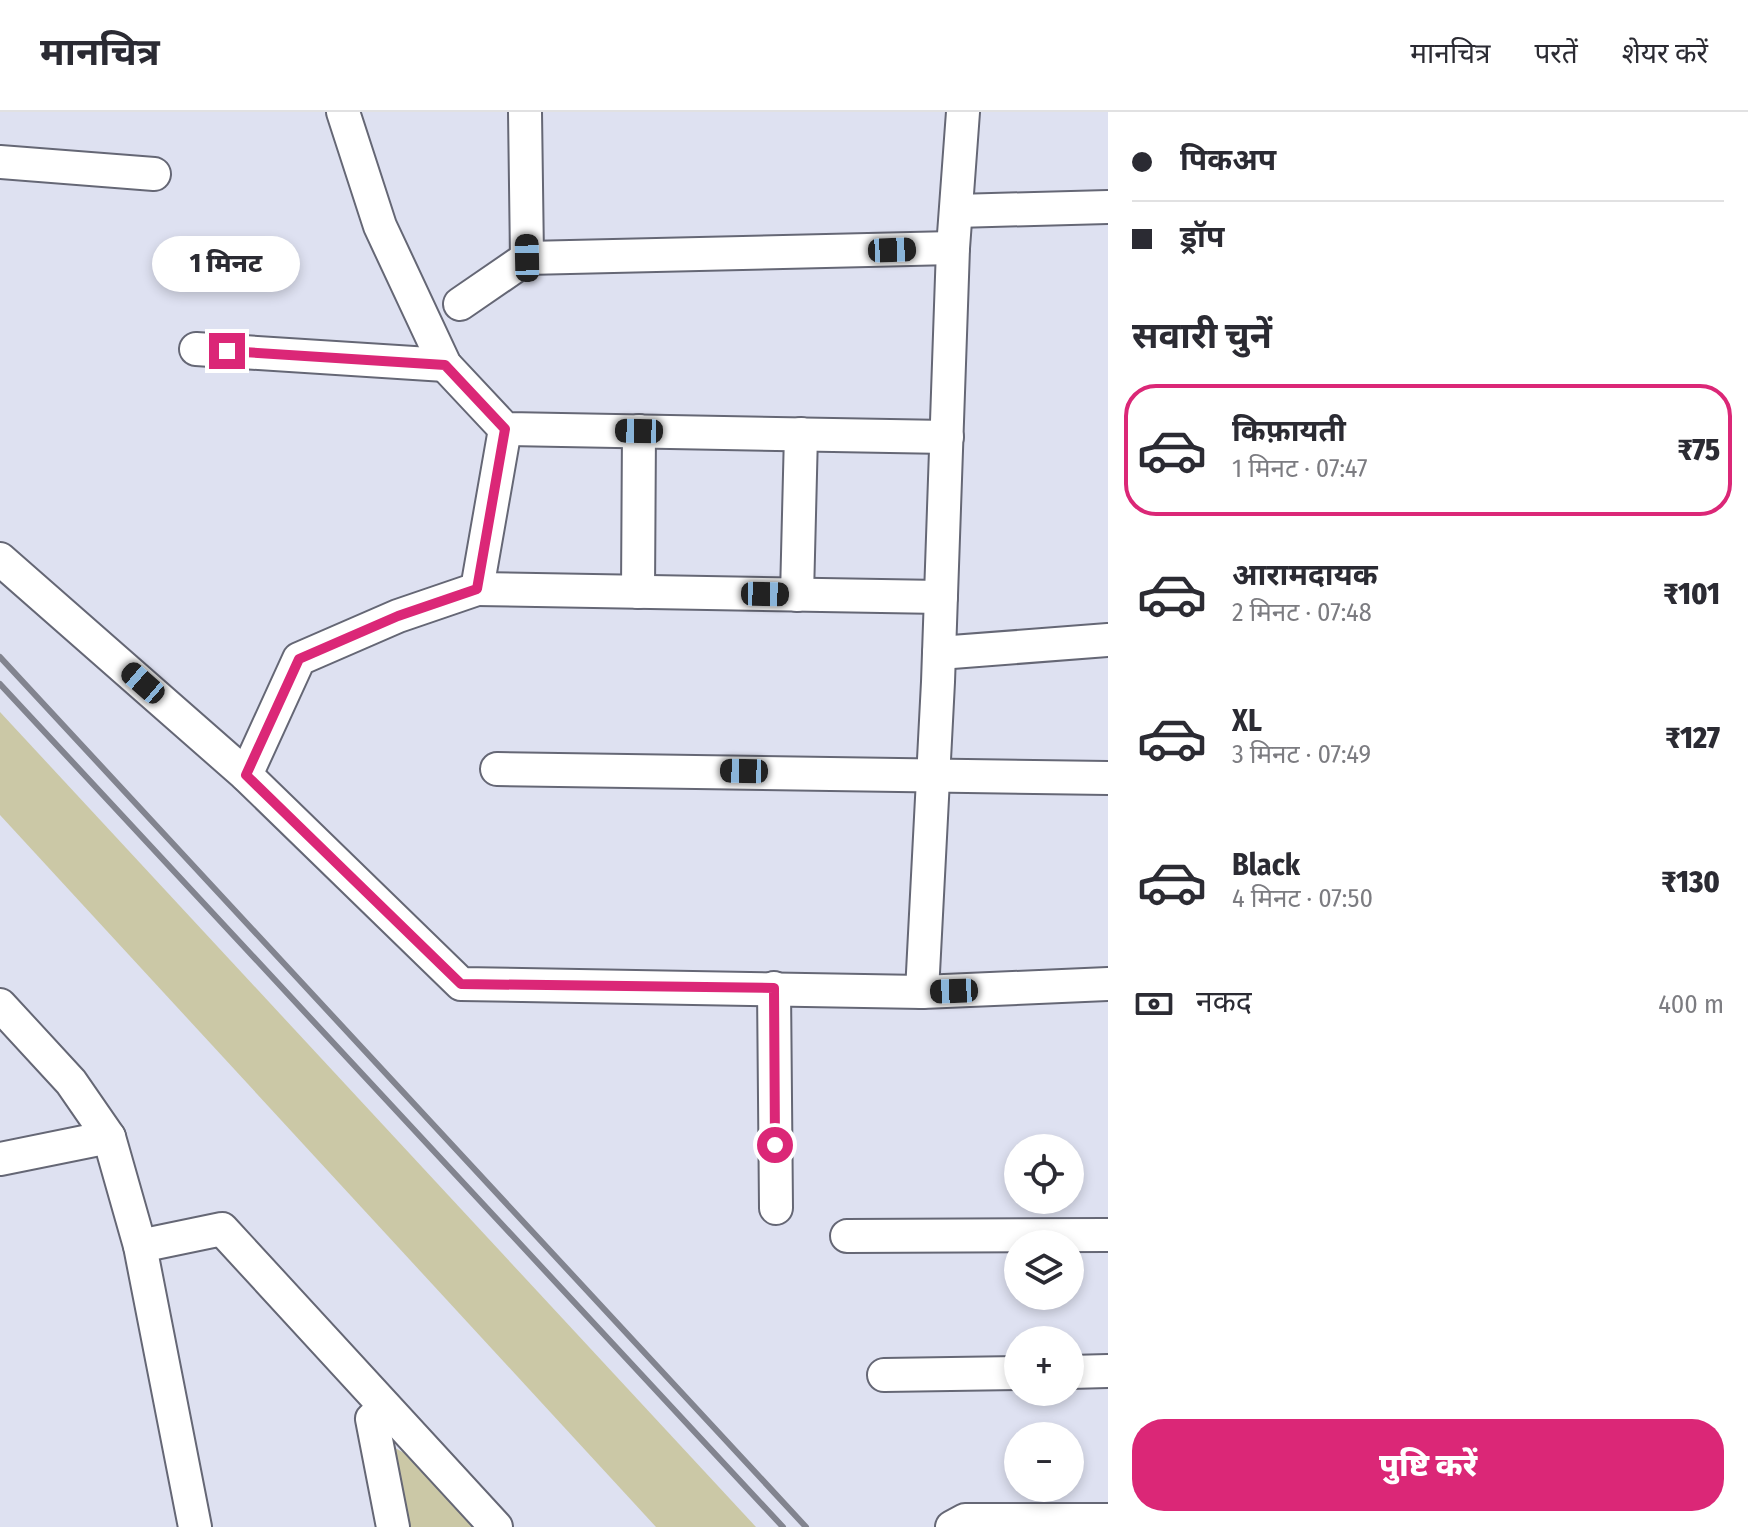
<!DOCTYPE html>
<html lang="hi">
<head>
<meta charset="utf-8">
<style>
	body { margin:0; font-family:"Fira Sans Condensed","Noto Sans Devanagari",sans-serif; background:#f2f2f3; color:#2b2b33; height:100vh; display:flex; flex-direction:column; font-size:30px; white-space:nowrap }
	* { box-sizing:border-box; margin:0 }
	p { font-size:26px; color:#7c7c81 }
	.icon { flex:none; width:44px; height:44px; fill:none; stroke:currentColor; stroke-width:2; stroke-linecap:round; stroke-linejoin:round }
	.map { position:relative; flex:1; overflow:hidden }
	.side { display:flex; flex-direction:column; background:#fff; width:640px }
	.side>* { flex:none }
	.top-card { display:grid; align-content:center; height:176px; padding:0 24px; background:#fff }
	.controls { position:absolute; left:1004px; top:1022px; display:grid; gap:16px }
	.controls a { display:grid; place-items:center; width:80px; height:80px; border-radius:50%; background:#fff; box-shadow:0 4px 12px #0003; font-size:40px }
	.end { position:absolute; width:36px; height:36px; margin:-18px; border:10px solid #db2777; background:#fff; box-shadow:0 0 0 4px #fff }
	.from { border-radius:50% }
	.bubble { position:absolute; height:56px; border-radius:28px; background:#fff; box-shadow:0 4px 12px #0003; font-size:26px; font-weight:800; line-height:56px; text-align:center }
	.car { position:absolute; width:24px; height:48px; margin:-24px -12px; border-radius:10px; box-shadow:0 0 6px 2px #0007; background:linear-gradient(#222 24%,#8ab4d8 0 40%,#222 0 76%,#8ab4d8 0 86%,#222 0) }
	.top-card b { display:flex; align-items:center; gap:28px; height:76px; font-size:30px }
	.top-card b+b { border-top:2px solid #e1e1e2 }
	.top-card i { width:20px; height:20px; background:#2b2b33 }
	ul { padding:0; list-style:none }
	li { display:flex; align-items:center; gap:24px; height:132px; margin:0 16px 12px; padding:0 8px; border:4px solid transparent; border-radius:32px }
	li div { flex:1 }
	li b { display:block; font-size:30px }
	li em { font-style:normal; font-weight:800 }
	li.current { border-color:#db2777 }
	li>.icon { width:72px; height:72px; stroke-width:1.5 }
	h2 { padding:0 24px; font-size:36px; line-height:96px }
	.pay { display:flex; align-items:center; gap:20px; height:88px; padding:0 24px; font-size:30px }
	.pay p { margin-inline-start:auto }
	.primary-button { display:flex; gap:16px; margin-top:auto; padding:16px 24px }
	.primary-button a { flex:1; height:92px; border-radius:32px; background:#db2777; color:#fff; font-size:32px; font-weight:800; line-height:92px; text-align:center }
	header { display:flex; align-items:center; gap:48px; box-sizing:border-box; height:112px; padding:0 40px; background:#fff; border-bottom:2px solid #e1e1e2 }
	header strong { font-size:38px }
	nav { display:flex; gap:44px; margin-inline-start:auto; font-size:28px }
	main { display:flex; flex:1; min-height:0 }
	.map>svg:first-child { display:block }
	.green { fill:#cbc8a6 }
	.lines { fill:none; stroke-linecap:round; stroke-linejoin:round }
	.minor-casing { stroke:#656775; stroke-width:36 }
	.minor { stroke:#fff; stroke-width:32 }
	.rail { stroke:#82848f; stroke-width:6 }
	.route { stroke:#db2777; stroke-width:10 }
</style>
</head>
<body>
<header>
<strong>मानचित्र</strong>
<nav><a>मानचित्र</a><a>परतें</a><a>शेयर करें</a></nav>
</header>
<main>
<div class="map">
<svg width="1108" height="1415" viewBox="0 0 1108 1415">
	<rect width="100%" height="100%" fill="#dee1f1"/>
	<g class="green">
		<polygon points="0,600 756,1415 656,1415 0,703"/>
		<polygon points="395,1336 408,1343 475,1415 410,1415"/>
	</g>
	<g class="lines">
		<defs>
			<g id="minor">
				<polyline points="343,0 380,114 445,253 505,317 947,325"/>
				<polyline points="525,0 527,146"/>
				<polyline points="0,50 154,62"/>
				<polyline points="956,99 1108,95"/>
				<polyline points="460,192 527,146 953,136"/>
				<polyline points="196,237 445,253"/>
				<polyline points="0,447 246,663 461,872 922,880 1108,872"/>
				<polyline points="477,477 941,485"/>
				<polyline points="638,480 639,319"/>
				<polyline points="797,483 801,322"/>
				<polyline points="939,541 1108,528"/>
				<polyline points="497,657 1108,666"/>
				<polyline points="246,663 299,547 398,504 477,477 505,317"/>
				<polyline points="774,876 776,1096"/>
				<polyline points="922,880 938,570 953,136 963,0"/>
				<polyline points="0,893 71,970 109,1025 140,1134 195,1415"/>
				<polyline points="0,1047 109,1025"/>
				<polyline points="847,1124 1108,1123"/>
				<polyline points="140,1134 222,1117 496,1415"/>
				<polyline points="1070,1260 1108,1259"/>
				<polyline points="884,1263 1018,1261"/>
				<polyline points="385,1295 372,1307 393,1415"/>
				<polyline points="952,1415 965,1408 1108,1408"/>
			</g>
		</defs>
		<use href="#minor" class="minor-casing"/>
		<use href="#minor" class="minor"/>
		<g class="rail">
			<polyline points="0,545 806,1415"/>
			<polyline points="0,572 783,1415"/>
		</g>
	</g>
	<g class="lines">
		<polyline class="route" points="227,239 445,253 505,317 477,477 398,504 299,547 246,663 461,872 774,876 775,1033"/>
	</g>
</svg>
<div class="controls">
<a><svg class="icon" aria-label="locate" viewBox="0 0 24 24"><circle cx="12" cy="12" r="6"/><path d="M12 2v4M12 18v4M2 12h4M18 12h4"/></svg></a>
<a><svg class="icon" aria-label="layers" viewBox="0 0 24 24"><path d="M12 4l9 5-9 5-9-5zM3 14l9 5 9-5"/></svg></a>
<a>+</a>
<a>−</a>
</div>
<i class="end from" style="left:775px;top:1033px"></i>
<i class="end" style="left:227px;top:239px"></i>
<div class="bubble" style="left:152px;top:124px;width:148px">1 मिनट</div>
<i class="car" style="left:892px;top:138px;rotate:88deg"></i>
<i class="car" style="left:527px;top:146px;rotate:359deg"></i>
<i class="car" style="left:639px;top:319px;rotate:271deg"></i>
<i class="car" style="left:765px;top:482px;rotate:91deg"></i>
<i class="car" style="left:143px;top:571px;rotate:311deg"></i>
<i class="car" style="left:744px;top:659px;rotate:271deg"></i>
<i class="car" style="left:954px;top:879px;rotate:268deg"></i>
</div>
<section class="side">
<div class="top-card">
<b><i class="from"></i>पिकअप</b>
<b><i></i>ड्रॉप</b>
</div>
<h2>सवारी चुनें</h2>
<ul>
<li class="current"><svg class="icon" aria-label="car" viewBox="0 0 24 24"><path d="M5 17H2v-5l4-1 3-4h7l3 4 3 1v5h-3M9 17h6M6 11h13"/><circle cx="7" cy="17" r="2"/><circle cx="17" cy="17" r="2"/></svg><div><b>किफ़ायती</b><p>1 मिनट · 07:47</p></div><em>₹75</em></li>
<li><svg class="icon" aria-label="car" viewBox="0 0 24 24"><path d="M5 17H2v-5l4-1 3-4h7l3 4 3 1v5h-3M9 17h6M6 11h13"/><circle cx="7" cy="17" r="2"/><circle cx="17" cy="17" r="2"/></svg><div><b>आरामदायक</b><p>2 मिनट · 07:48</p></div><em>₹101</em></li>
<li><svg class="icon" aria-label="car" viewBox="0 0 24 24"><path d="M5 17H2v-5l4-1 3-4h7l3 4 3 1v5h-3M9 17h6M6 11h13"/><circle cx="7" cy="17" r="2"/><circle cx="17" cy="17" r="2"/></svg><div><b>XL</b><p>3 मिनट · 07:49</p></div><em>₹127</em></li>
<li><svg class="icon" aria-label="car" viewBox="0 0 24 24"><path d="M5 17H2v-5l4-1 3-4h7l3 4 3 1v5h-3M9 17h6M6 11h13"/><circle cx="7" cy="17" r="2"/><circle cx="17" cy="17" r="2"/></svg><div><b>Black</b><p>4 मिनट · 07:50</p></div><em>₹130</em></li>
</ul>
<div class="pay"><svg class="icon" aria-label="cash" viewBox="0 0 24 24"><path d="M3 7h18v10H3z"/><circle cx="12" cy="12" r="2"/></svg>नकद<p>400 m</p></div>
<div class="primary-button"><a>पुष्टि करें</a></div>
</section>
</main>
</body>
</html>
